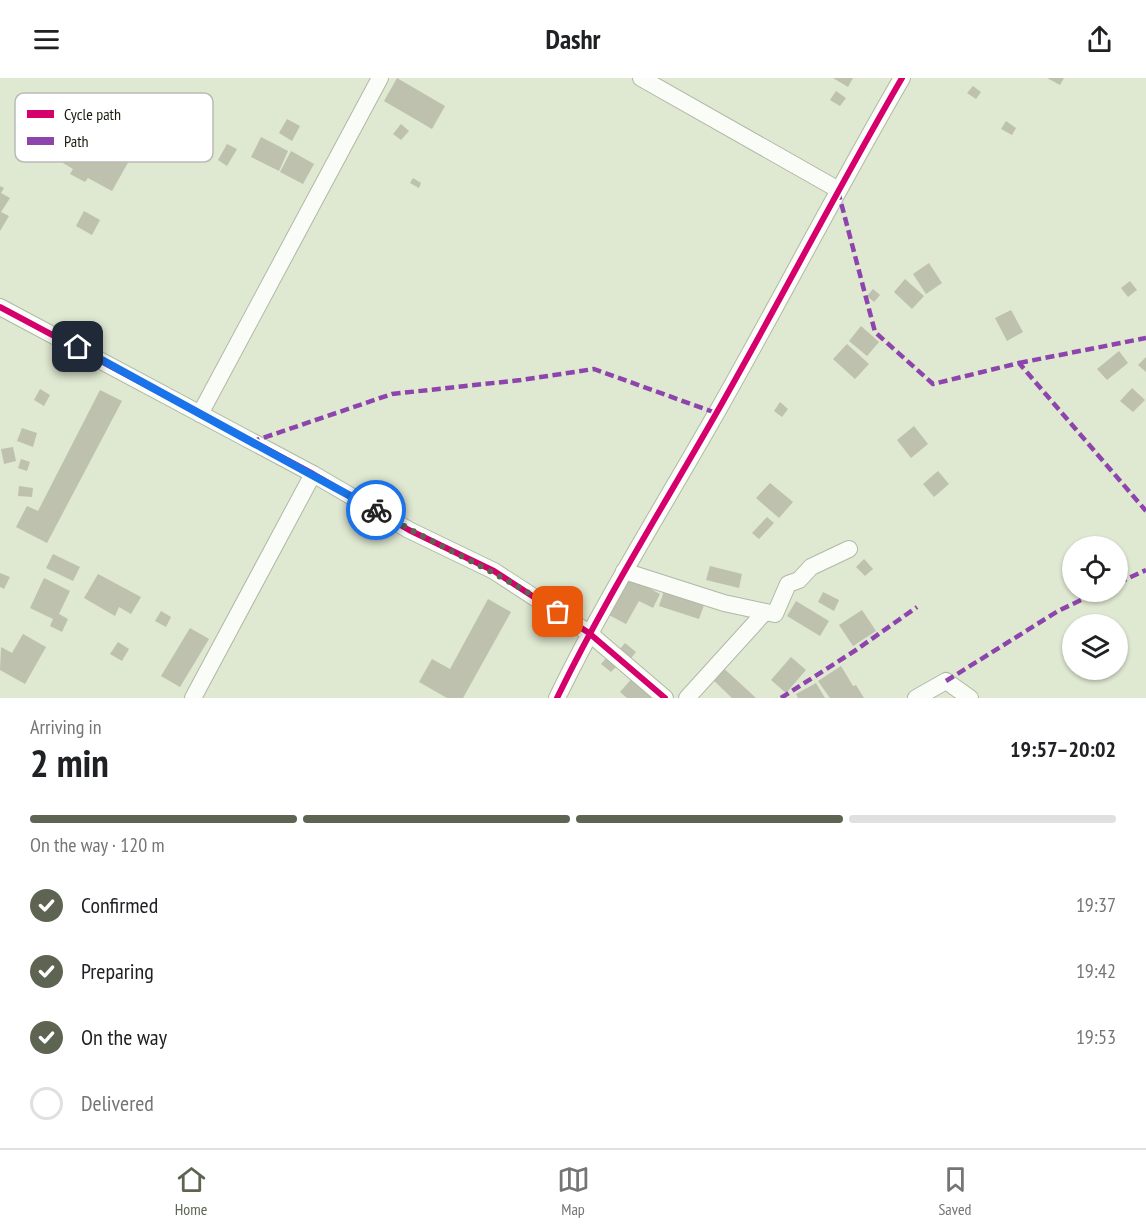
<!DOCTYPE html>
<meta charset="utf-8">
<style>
body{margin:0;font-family:"PT Sans Narrow",sans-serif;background:#f2f2f2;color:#202124;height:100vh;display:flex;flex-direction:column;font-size:22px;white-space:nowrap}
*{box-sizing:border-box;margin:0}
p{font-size:20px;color:#757577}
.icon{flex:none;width:33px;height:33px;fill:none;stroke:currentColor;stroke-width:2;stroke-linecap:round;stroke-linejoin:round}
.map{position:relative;height:620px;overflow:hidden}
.drawer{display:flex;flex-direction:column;background:#fff;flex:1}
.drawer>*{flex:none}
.tools{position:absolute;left:1062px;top:458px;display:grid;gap:12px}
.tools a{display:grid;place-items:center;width:66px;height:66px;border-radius:50%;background:#fff;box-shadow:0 2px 4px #0004;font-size:30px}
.pin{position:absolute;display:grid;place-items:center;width:51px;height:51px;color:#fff;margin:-26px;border-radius:12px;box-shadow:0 3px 9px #0006}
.courier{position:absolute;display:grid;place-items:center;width:60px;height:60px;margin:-30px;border:4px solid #1a73e8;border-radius:50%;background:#fff;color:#222;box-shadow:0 2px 8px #0007}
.overview em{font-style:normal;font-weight:800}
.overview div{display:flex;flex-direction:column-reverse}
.overview{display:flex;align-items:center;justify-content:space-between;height:102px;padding:0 30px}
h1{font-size:39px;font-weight:800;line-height:45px}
.bar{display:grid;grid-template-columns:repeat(4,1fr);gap:9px 6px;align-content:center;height:72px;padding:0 30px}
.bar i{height:8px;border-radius:4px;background:#e0e0e0}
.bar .selected{background:#5d6452}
.bar p{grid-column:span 4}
ol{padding:0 30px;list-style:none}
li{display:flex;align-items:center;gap:18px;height:66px}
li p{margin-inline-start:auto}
li .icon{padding:6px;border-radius:50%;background:#5d6452;color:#fff;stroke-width:4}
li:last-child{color:#757577}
li i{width:33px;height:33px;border:3px solid #e0e0e0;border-radius:50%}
header{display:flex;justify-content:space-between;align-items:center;height:78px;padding:0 30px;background:#fff;font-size:27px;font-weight:800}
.dock{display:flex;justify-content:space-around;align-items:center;height:84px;border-top:2px solid #e0e0e0;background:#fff;font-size:16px;color:#757577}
.dock a{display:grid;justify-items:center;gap:3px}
.dock .selected{color:#5d6452}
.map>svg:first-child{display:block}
.building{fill:#bdc1ae}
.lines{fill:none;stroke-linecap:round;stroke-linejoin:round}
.street-casing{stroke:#b1b8a6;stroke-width:18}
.street{stroke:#fafcf8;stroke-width:16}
.quiet{stroke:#8e44ad;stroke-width:4.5;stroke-dasharray:9 4.5;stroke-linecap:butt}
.cycleway-casing{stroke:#fff;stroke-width:10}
.cycleway{stroke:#d6006c;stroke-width:6}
.done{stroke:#5d6452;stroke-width:6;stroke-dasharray:0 10.8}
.route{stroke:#1a73e8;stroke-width:8}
.key{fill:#fff;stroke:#b9bbb7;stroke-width:1.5}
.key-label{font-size:16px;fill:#171d0e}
</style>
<header><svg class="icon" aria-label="menu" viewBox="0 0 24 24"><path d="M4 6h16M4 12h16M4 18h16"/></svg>Dashr<svg class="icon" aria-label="share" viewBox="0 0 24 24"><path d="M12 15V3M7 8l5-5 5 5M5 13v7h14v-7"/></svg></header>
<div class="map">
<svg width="1146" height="620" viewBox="0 0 1146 620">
<rect width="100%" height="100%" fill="#dfe8d1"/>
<!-- building -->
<g class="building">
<path d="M 397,0 L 445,28 L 432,51 L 384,23 Z"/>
<path d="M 833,0 L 853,0 L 848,9 Z"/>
<path d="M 1047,0 L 1064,0 L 1060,7 Z"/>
<path d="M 973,8 L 981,14 L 976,21 L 967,15 Z"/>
<path d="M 836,13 L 846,20 L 840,28 L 830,22 Z"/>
<path d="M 287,41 L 300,48 L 292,63 L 279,55 Z"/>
<path d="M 1006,43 L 1016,50 L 1012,57 L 1001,51 Z"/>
<path d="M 401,46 L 409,53 L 401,62 L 393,56 Z"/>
<path d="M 91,50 L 134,74 L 112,113 L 88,100 L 85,104 L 70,96 L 73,91 L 63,85 L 80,55 L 86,58 Z"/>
<path d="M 261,59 L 288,73 L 279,93 L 251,79 Z"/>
<path d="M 227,66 L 237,71 L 227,88 L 218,82 Z"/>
<path d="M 291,73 L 314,86 L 303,106 L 280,94 Z"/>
<path d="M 413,100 L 421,105 L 419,110 L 410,105 Z"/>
<path d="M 0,108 L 4,110 L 1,115 L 10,120 L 1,134 L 9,138 L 0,153 Z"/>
<path d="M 84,133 L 100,142 L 92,157 L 76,148 Z"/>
<path d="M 929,185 L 942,205 L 926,216 L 913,196 Z"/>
<path d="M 905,201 L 924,218 L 912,231 L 894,214 Z"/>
<path d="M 1130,203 L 1137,212 L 1128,219 L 1121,210 Z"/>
<path d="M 873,211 L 880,217 L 874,224 L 867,218 Z"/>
<path d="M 1011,232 L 1023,254 L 1007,263 L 995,240 Z"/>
<path d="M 861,248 L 879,264 L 867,278 L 849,263 Z"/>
<path d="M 847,266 L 869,286 L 855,301 L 833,281 Z"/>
<path d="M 1119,273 L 1128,285 L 1107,302 L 1097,291 Z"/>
<path d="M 1146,279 L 1146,294 L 1138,287 Z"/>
<path d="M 1132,310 L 1145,322 L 1133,334 L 1120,323 Z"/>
<path d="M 40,311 L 50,317 L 44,328 L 34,322 Z"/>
<path d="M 100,312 L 122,323 L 47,465 L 16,449 L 27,428 L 38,433 Z"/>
<path d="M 780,324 L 788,331 L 782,339 L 774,333 Z"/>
<path d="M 914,348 L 928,366 L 911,380 L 897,362 Z"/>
<path d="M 22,350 L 37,355 L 33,369 L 17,363 Z"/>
<path d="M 13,369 L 16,383 L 4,386 L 1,371 Z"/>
<path d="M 21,381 L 30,384 L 27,393 L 18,390 Z"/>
<path d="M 938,393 L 949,406 L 934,419 L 923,406 Z"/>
<path d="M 770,405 L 793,424 L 779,440 L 756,420 Z"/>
<path d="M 19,408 L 33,410 L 32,419 L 18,418 Z"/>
<path d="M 767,439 L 774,445 L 759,461 L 752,455 Z"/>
<path d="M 53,476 L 80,489 L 73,503 L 46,490 Z"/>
<path d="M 864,481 L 873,491 L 865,498 L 856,489 Z"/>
<path d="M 710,488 L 742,496 L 739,510 L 706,502 Z"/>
<path d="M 0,495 L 10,499 L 4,511 L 0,509 Z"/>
<path d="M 98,496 L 141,519 L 131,536 L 119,529 L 115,538 L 84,520 Z"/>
<path d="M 627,498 L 660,516 L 653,530 L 639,523 L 626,546 L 607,536 Z"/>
<path d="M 44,500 L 70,513 L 59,536 L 68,541 L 62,554 L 50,548 L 53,541 L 30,530 Z"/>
<path d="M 664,513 L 704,527 L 699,541 L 659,528 Z"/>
<path d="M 823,514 L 839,522 L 834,533 L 818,524 Z"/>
<path d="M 488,521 L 511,534 L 463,620 L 447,620 L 419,604 L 432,581 L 450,591 Z"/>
<path d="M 796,523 L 829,543 L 820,558 L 787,538 Z"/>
<path d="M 862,532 L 876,553 L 853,568 L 839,547 Z"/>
<path d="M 161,533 L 171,539 L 166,549 L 155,543 Z"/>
<path d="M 190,550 L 209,561 L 180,609 L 161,598 Z"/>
<path d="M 23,556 L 46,569 L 25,606 L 0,592 L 1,569 L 12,575 Z"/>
<path d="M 118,564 L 129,571 L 122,583 L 110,576 Z"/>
<path d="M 625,565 L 636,574 L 627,585 L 616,576 Z"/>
<path d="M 608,578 L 618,587 L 611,594 L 601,586 Z"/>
<path d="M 791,579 L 806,592 L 786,615 L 771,602 Z"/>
<path d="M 719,586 L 756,620 L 732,620 L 709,598 Z"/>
<path d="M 841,588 L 853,608 L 856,607 L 864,620 L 830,620 L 818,603 Z"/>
<path d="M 636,596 L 654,620 L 627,620 L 620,614 Z"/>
<path d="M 816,605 L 825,620 L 798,620 L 796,616 Z"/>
</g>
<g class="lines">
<!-- street casing -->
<g class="street-casing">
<g id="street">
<path d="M 641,0 L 837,111"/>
<path d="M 0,229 L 313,396 L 409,452 L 494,493 L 589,555 L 665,620"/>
<path d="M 200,336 L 380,0"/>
<path d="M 624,493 L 724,525 L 775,536 L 788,506 L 799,502 L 811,489 L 849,471"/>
<path d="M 193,620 L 313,396"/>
<path d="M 557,620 C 605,521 663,429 717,334 C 780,223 838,110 902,0"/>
<path d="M 687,620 L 764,535"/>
<path d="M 916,620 L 946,603 L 970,620"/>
</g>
</g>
<!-- street -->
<use href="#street" class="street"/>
<!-- quiet -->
<g class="quiet">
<path d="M 838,113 L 875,254 L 933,306 L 1019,285 L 1146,433"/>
<path d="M 1019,285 L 1146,260"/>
<path d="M 251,364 L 392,316 L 521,302 L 594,291 L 716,335"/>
<path d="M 1118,505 L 1146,492"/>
<path d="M 946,603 L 1058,533 L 1100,513"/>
<path d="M 781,620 L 856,572 L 917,529"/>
</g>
<!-- cycleway casing -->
<g class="cycleway-casing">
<g id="cycleway">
<path d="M 0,229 L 313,396 L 409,452 L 494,493 L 589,555 L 665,620"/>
<path d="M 557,620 C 605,521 663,429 717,334 C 780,223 838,110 902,0"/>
</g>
</g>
<!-- cycleway -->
<use href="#cycleway" class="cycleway"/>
</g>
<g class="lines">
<!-- done -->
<path class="done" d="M 376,432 C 436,468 500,494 558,534"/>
<!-- route -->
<path class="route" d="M 78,269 L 376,432"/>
</g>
<!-- legend -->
<rect x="15" y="15" width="198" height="69" rx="9" class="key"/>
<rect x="27" y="32" width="27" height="8" fill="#d6006c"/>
<rect x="27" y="59" width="27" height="8" fill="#8e44ad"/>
<g class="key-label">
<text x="64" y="42">Cycle path</text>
<text x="64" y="69">Path</text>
</g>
</svg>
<div class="tools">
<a><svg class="icon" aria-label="locate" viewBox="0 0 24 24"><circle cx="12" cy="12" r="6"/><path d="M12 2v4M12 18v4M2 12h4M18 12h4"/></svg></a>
<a><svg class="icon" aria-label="layers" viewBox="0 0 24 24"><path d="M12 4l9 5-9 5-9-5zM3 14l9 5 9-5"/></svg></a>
</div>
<div class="pin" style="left:558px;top:534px;background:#ea580c"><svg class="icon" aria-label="bag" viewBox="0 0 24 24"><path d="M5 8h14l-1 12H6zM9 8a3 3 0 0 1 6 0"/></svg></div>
<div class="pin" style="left:78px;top:269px;background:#1f2937"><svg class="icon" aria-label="home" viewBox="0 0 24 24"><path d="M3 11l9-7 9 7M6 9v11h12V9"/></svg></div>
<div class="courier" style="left:376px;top:432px"><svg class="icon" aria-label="bike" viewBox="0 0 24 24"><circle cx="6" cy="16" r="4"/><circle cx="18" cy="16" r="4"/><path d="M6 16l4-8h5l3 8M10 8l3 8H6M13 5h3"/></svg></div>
</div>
<section class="drawer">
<div class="overview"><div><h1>2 min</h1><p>Arriving in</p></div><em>19:57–20:02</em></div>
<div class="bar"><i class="selected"></i><i class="selected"></i><i class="selected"></i><i></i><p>On the way · 120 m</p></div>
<ol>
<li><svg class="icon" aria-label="check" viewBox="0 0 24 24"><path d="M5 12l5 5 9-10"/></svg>Confirmed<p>19:37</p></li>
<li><svg class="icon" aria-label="check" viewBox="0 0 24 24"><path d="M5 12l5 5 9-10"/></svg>Preparing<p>19:42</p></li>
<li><svg class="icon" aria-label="check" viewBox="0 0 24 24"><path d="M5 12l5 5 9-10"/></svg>On the way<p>19:53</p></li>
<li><i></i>Delivered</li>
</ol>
</section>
<nav class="dock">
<a class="selected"><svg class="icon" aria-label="home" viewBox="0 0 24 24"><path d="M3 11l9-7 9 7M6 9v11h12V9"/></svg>Home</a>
<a><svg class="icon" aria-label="map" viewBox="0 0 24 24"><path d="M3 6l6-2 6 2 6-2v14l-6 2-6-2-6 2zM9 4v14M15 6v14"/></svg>Map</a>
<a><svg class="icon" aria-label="saved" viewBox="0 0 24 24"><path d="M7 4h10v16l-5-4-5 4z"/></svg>Saved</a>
</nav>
